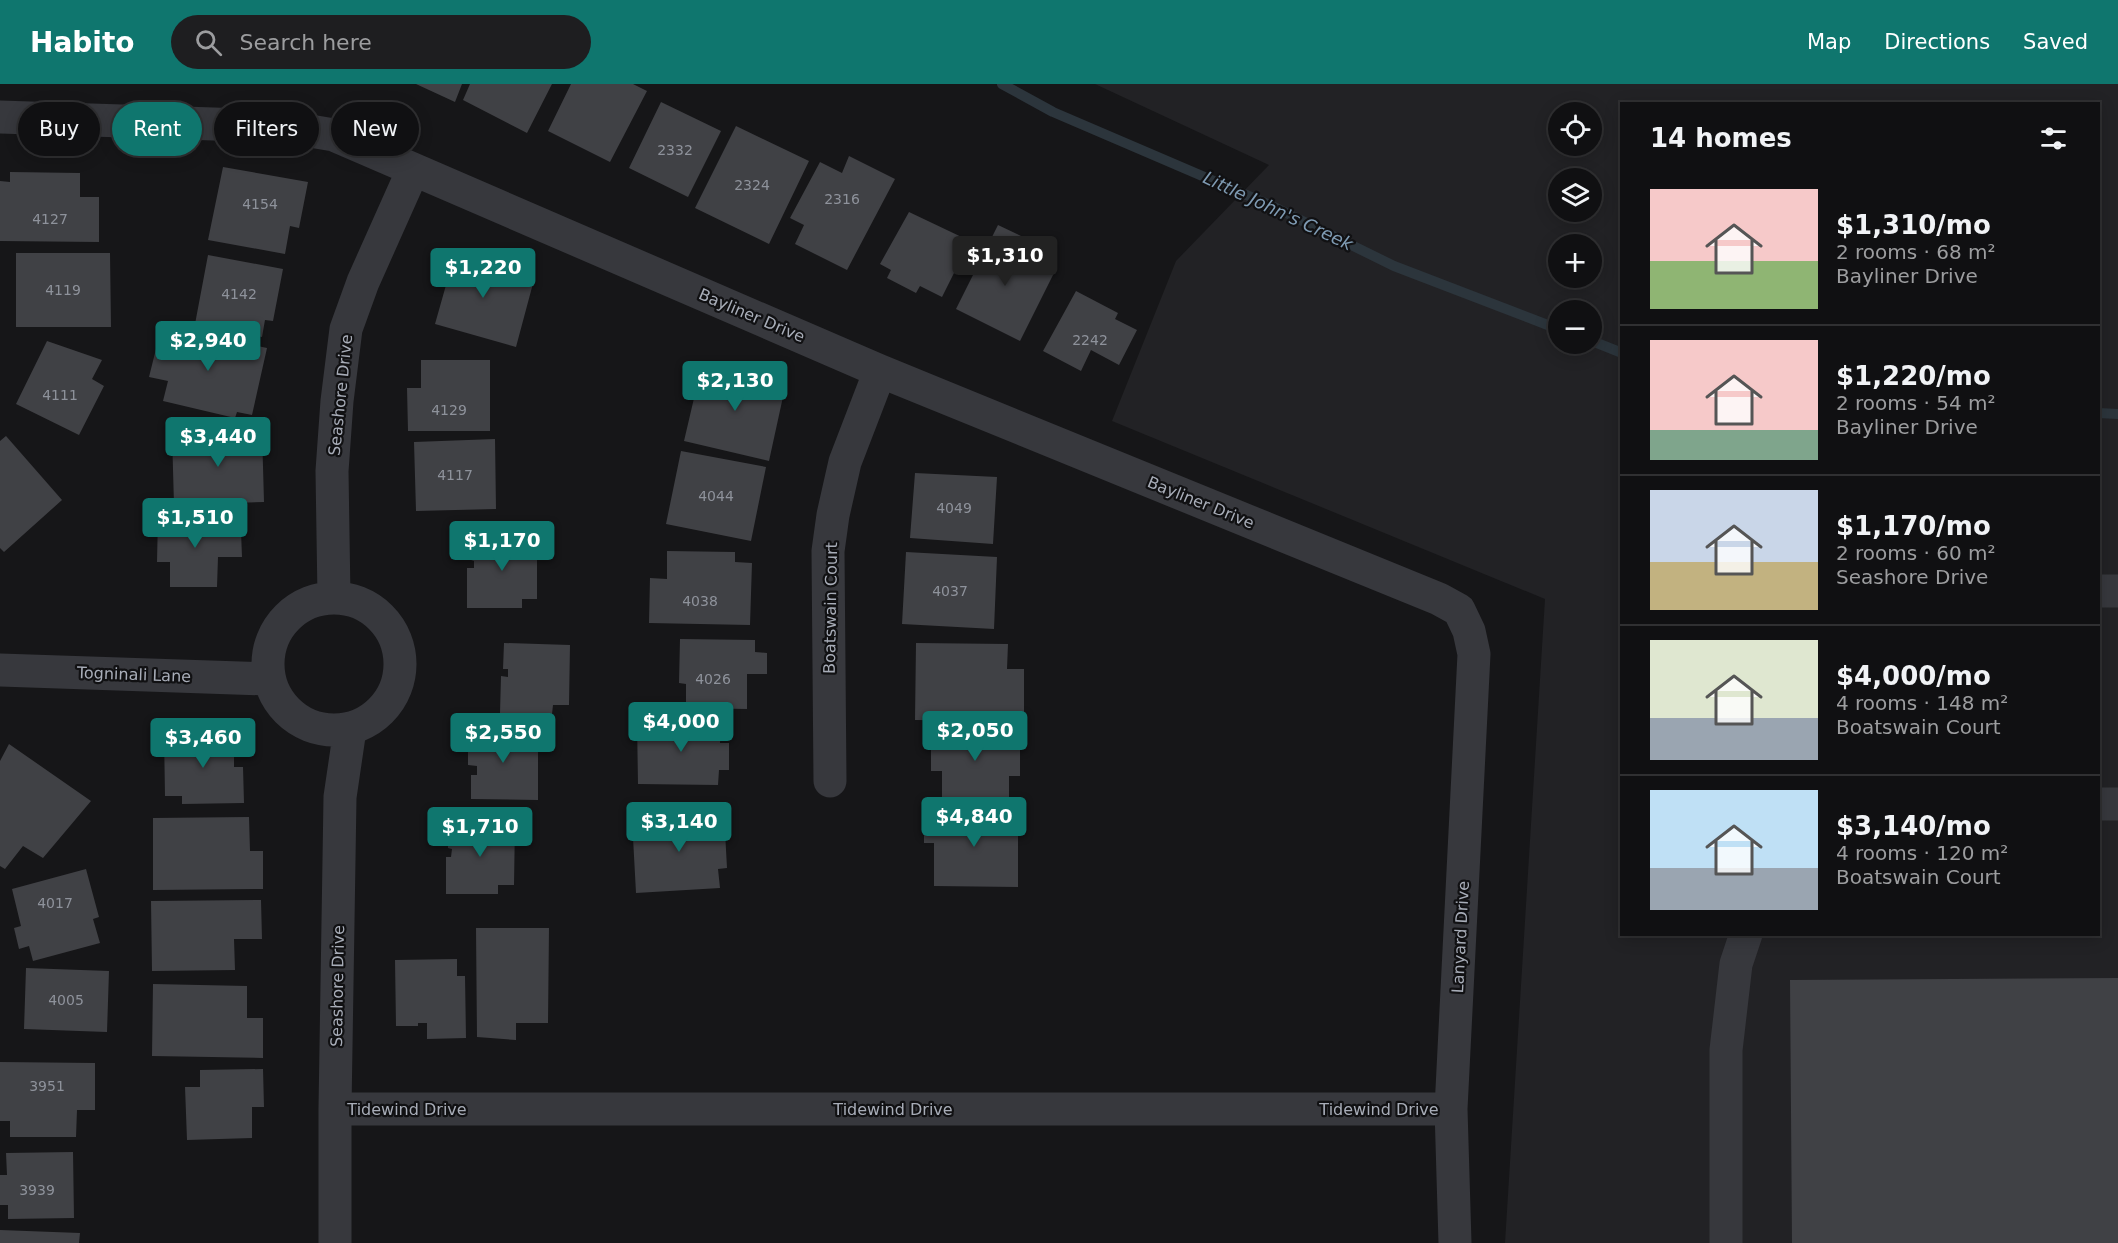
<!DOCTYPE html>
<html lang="en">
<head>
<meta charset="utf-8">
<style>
	body { margin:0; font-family:"DejaVu Sans",sans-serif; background:#1e1e20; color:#f1f3f6; height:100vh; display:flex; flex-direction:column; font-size:22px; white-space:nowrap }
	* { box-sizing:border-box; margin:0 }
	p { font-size:20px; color:#9c9d9f }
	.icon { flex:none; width:33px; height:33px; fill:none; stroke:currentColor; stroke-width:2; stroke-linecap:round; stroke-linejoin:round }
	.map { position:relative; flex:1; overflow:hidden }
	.details { position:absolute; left:1620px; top:18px; width:480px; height:834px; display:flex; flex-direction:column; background:#101012; border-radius:0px; box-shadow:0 3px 15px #0003,0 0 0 2px #303032 }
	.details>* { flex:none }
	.banner { position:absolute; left:18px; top:18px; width:570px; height:54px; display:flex; gap:12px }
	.fabs { position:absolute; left:1548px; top:18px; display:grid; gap:12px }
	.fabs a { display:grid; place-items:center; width:54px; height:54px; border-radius:50%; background:#101012; box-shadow:0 3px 15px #0003,0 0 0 2px #303032; font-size:30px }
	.price { position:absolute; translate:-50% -51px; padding:0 14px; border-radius:6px; background:#0f766e; color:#fff; font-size:20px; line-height:39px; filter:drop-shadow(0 2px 3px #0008) }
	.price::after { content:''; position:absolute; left:50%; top:36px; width:18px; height:14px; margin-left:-9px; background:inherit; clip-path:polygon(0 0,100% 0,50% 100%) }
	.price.active { background:#222; color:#fff }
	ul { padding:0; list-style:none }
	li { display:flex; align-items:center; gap:18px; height:150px; padding:0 30px }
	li+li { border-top:2px solid #303032 }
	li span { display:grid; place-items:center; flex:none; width:168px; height:120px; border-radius:0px; color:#555 }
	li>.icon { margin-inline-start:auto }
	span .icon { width:72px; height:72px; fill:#fffc; stroke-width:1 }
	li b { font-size:26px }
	h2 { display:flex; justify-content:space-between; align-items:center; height:72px; padding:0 30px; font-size:26px }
	.chip { padding:0 21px; border-radius:27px; background:#101012; box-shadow:0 3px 15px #0003,0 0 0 2px #303032; font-size:21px; line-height:54px }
	.chip.active { background:#0f766e; color:#fff }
	header { display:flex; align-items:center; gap:36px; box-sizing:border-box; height:84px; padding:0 30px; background:#0f766e; color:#fff }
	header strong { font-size:28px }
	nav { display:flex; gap:33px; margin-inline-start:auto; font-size:21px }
	.search { width:420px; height:54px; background:#1e1e20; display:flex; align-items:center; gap:15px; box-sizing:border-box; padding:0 21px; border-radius:33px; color:#9c9d9f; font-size:22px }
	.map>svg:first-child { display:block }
	.built { fill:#222225; fill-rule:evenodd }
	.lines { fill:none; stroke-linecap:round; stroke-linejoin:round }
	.stream { stroke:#2c353c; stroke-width:10 }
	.building { fill:#404145 }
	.minor { stroke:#37383d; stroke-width:33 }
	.labels { text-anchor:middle; stroke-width:4.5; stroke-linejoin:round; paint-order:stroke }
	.number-label { font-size:14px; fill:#8e929b }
	.street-label { font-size:16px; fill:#a8adb8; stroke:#111113 }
	.water-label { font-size:18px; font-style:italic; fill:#7f9bb3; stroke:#111113 }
</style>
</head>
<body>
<header>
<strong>Habito</strong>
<div class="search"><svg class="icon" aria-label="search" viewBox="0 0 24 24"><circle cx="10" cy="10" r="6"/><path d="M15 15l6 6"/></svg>Search here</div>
<nav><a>Map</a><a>Directions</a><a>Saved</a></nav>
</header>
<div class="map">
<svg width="2118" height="1159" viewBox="0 0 2118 1159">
	<rect width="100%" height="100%" fill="#161618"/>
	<path class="built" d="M1095 0H2118V1159H1505L1545 515 1112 337 1176 177 1269 81ZM1622 20H2098V850H1622ZM1558 28H1592V62H1558ZM1558 94H1592V128H1558ZM1558 160H1592V194H1558ZM1558 226H1592V260H1558Z"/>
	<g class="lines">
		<path class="stream" d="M1002 0 1053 28 1272 122 1394 182 1558 245
			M1592 257 1622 269
			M2098 329 2118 330"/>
	</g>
	<path class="building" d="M416 0H462L455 18Z
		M470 0H552L527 49 463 16Z
		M571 0H633L647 7 610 78 548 47Z
		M661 18 721 47 688 113 629 84Z
		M736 42 809 77 769 160 695 124Z
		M849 72 895 95 847 186 795 160 804 141 790 134 820 78 842 89Z
		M223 83 308 98 299 144 290 142 285 170 208 156Z
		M10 88 80 89V113H99V158L0 157V97L10 98Z
		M909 128 970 157 942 213 920 202 916 209 887 194 891 186 880 180Z
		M998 141 1021 152 1013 167 1055 187 1020 257 956 225Z
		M442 168 535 192 516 263 435 240 448 194 436 191Z
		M16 169H110L111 243H16Z
		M208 171 283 185 273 237 265 236 262 253 195 240Z
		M1076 207 1118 229 1115 235 1137 246 1119 281 1091 266 1081 287 1043 267Z
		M162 241 267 264 252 331 237 328 235 334 163 317 168 297 149 293Z
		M47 257 102 276 92 295 104 302 79 351 16 320Z
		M421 276H490V347H408L407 304H421Z
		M702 280 786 299 769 377 684 357Z
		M262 347 264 418 174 421 172 350Z
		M6 352 62 416 4 468 0 464V357Z
		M495 355 496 425 416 427 414 358Z
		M681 367 766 383 751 457 666 440Z
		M915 389 997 393 993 460 910 454Z
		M158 432 225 433V447H241L242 473H218L217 503H170V478H157Z
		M471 453H537V515H522V524H467V484H474V477L471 476Z
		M667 467 735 468V478L752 479 750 541 649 539 650 494 667 495Z
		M906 468 997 473 994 545 902 540Z
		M680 555 755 556V568L767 569V590H747V625L686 624V600L679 599Z
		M504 559 570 561 569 621H553L552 630 500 629 501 592 508 593V585H503Z
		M916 559 1008 560 1007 585H1024V637L915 636Z
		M637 637 721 639 720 659H729V686H719L718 701 638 700Z
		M931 642 1020 646V692H1009V718L942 717V687H931Z
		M468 643 521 644V653H538V716L471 715V691H477V682L468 681Z
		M234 649V683H243L244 719 182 720V712H165L164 650Z
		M9 660 91 717 43 774 23 762 5 785 0 782V677Z
		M924 728 1018 729V803L934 802V759H924Z
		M724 729 727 784 718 785 720 804 636 809 632 735Z
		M249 733 250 767H263V805L153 806V734Z
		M448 739H515L514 801H498V810H446V773H451L452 765 448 764Z
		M86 785 99 833 93 835 100 859 33 877 29 862 19 865 14 844 21 842 12 805Z
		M261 816 262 855H234L235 886 152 887 151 817Z
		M476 844H549L548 939H516V956L477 953Z
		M457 875V892H465L466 954 427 955V939H418V942H396L395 876Z
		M26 884 109 887 107 948 24 945Z
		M2118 894V1159H1792L1790 896Z
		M153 900 247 902V934H263V974L152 972Z
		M0 978 95 979V1026H77L76 1053H10V1037H0Z
		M263 985 264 1023H252V1054L187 1056 185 1003H200V986Z
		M73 1068 74 1134 8 1135V1121H0V1091H7L6 1069Z
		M0 1146 80 1149 79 1159H0Z"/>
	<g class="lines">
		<path class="minor" d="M0 33 244 41 292 44 334 51 880 287 1439 515 1459 526 1469 547 1474 570 1451 1025 1455 1159
			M2098 507H2118
			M334 513 332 387 337 317 346 245 363 198 413 86
			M268 580a66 66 0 1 1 132 0a66 66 0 1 1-132 0Z
			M0 586 267 595
			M830 697 828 467 833 431 845 378 880 287
			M2098 720H2118
			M335 1025H1451
			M335 1159V1025L340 713 350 645
			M1726 1159V966L1736 880 1746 850"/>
	</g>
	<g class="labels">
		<g class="number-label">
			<text x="675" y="71">2332</text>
			<text x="752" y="106">2324</text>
			<text x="842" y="120">2316</text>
			<text x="260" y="125">4154</text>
			<text x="50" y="140">4127</text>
			<text x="63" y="211">4119</text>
			<text x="239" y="215">4142</text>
			<text x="1090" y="261">2242</text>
			<text x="60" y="316">4111</text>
			<text x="449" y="331">4129</text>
			<text x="455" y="396">4117</text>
			<text x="716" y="417">4044</text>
			<text x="954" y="429">4049</text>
			<text x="950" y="512">4037</text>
			<text x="700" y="522">4038</text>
			<text x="713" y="600">4026</text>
			<text x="55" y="824">4017</text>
			<text x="66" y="921">4005</text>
			<text x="47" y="1007">3951</text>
			<text x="37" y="1111">3939</text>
		</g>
		<g class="street-label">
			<text transform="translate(752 231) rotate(23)" y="6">Bayliner Drive</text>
			<text transform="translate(340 311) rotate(-84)" y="6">Seashore Drive</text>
			<text transform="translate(1201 418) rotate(22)" y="6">Bayliner Drive</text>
			<text transform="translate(830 524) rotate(-89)" y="6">Boatswain Court</text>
			<text transform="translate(134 590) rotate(2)" y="6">Togninali Lane</text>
			<text transform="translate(1460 853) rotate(-87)" y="6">Lanyard Drive</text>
			<text transform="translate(337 902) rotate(-89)" y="6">Seashore Drive</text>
			<text x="407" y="1031">Tidewind Drive</text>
			<text x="893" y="1031">Tidewind Drive</text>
			<text x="1379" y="1031">Tidewind Drive</text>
		</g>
		<g class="water-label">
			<text transform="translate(1278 127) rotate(25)" y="6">Little John's Creek</text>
		</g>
	</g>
</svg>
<div class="fabs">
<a><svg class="icon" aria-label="locate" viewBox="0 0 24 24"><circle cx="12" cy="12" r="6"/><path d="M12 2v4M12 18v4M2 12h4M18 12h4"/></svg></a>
<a><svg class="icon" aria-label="layers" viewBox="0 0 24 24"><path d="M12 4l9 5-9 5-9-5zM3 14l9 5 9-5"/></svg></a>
<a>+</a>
<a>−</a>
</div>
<b class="price active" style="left:1005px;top:203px">$1,310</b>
<b class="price" style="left:483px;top:215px">$1,220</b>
<b class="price" style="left:208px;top:288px">$2,940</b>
<b class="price" style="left:735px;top:328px">$2,130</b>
<b class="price" style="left:218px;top:384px">$3,440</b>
<b class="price" style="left:195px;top:465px">$1,510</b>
<b class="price" style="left:502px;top:488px">$1,170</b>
<b class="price" style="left:681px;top:669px">$4,000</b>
<b class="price" style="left:975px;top:678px">$2,050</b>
<b class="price" style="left:503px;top:680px">$2,550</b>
<b class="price" style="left:203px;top:685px">$3,460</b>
<b class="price" style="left:974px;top:764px">$4,840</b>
<b class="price" style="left:679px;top:769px">$3,140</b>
<b class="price" style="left:480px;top:774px">$1,710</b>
<div class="banner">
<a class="chip">Buy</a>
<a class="chip active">Rent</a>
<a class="chip">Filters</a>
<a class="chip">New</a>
</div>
<section class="details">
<h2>14 homes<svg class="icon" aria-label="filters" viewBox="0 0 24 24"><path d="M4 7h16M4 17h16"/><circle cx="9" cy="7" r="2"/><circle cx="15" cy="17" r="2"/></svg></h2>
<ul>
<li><span style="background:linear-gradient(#f6c9c9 60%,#8fb573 0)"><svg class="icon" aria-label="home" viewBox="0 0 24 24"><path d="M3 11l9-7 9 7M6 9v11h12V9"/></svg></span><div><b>$1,310/mo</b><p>2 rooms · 68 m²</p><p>Bayliner Drive</p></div></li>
<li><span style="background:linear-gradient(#f6c9c9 75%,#7fa58c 0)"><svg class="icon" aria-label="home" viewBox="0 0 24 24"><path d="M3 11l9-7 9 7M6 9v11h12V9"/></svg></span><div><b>$1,220/mo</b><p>2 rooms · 54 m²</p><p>Bayliner Drive</p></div></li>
<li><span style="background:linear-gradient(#c9d6e8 60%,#c2b280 0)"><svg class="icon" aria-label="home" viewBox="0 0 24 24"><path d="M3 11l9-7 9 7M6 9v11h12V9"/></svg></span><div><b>$1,170/mo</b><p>2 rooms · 60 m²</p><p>Seashore Drive</p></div></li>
<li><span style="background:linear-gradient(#dfe7d0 65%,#9aa5b1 0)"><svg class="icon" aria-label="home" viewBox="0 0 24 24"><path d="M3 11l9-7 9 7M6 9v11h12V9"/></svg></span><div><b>$4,000/mo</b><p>4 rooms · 148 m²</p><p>Boatswain Court</p></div></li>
<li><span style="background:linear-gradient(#bfe0f5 65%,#9aa5b1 0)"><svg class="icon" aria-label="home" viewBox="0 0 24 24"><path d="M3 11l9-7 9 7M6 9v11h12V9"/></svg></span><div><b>$3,140/mo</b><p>4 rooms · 120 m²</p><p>Boatswain Court</p></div></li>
</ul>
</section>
</div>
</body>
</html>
